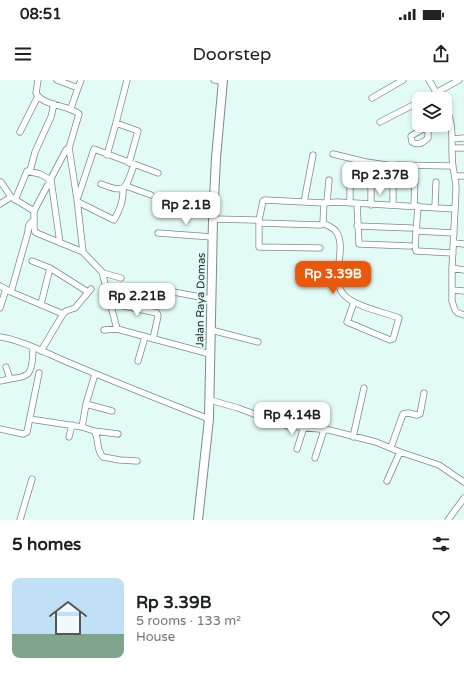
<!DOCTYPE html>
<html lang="en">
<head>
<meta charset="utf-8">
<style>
	body { margin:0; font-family:"Varela Round",sans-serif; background:#f6f6f6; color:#202124; height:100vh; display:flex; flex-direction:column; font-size:15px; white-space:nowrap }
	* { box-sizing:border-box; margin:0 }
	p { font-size:13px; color:#757577 }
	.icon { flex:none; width:22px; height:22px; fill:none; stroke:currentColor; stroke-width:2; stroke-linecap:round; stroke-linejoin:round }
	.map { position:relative; height:440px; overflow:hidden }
	.panel { display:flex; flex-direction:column; background:#fff; flex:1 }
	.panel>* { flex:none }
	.buttons { position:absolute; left:412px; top:12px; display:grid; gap:8px }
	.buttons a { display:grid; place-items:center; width:40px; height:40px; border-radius:8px; background:#fff; box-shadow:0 2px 6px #0003; font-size:20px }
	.price { position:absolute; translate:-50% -34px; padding:0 9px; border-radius:8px; background:#fff; color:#222; font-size:13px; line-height:26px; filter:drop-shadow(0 1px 2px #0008) }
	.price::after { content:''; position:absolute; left:50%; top:24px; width:12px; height:9px; margin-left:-6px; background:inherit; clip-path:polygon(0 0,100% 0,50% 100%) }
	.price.active { background:#ea580c; color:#fff }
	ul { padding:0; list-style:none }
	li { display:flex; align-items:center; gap:12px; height:100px; padding:0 12px }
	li+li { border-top:1px solid #e0e0e0 }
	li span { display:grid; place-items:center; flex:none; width:112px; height:80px; border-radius:8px; color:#555 }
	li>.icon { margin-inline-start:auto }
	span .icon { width:48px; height:48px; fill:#fffc; stroke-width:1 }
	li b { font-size:17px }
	h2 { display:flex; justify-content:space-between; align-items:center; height:48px; padding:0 12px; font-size:17px }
	.status { display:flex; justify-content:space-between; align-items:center; height:28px; padding:0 20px; background:#fff; direction:ltr }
	.status svg { height:11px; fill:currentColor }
	header { display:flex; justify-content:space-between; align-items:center; height:52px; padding:0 12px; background:#fff; font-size:18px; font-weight:600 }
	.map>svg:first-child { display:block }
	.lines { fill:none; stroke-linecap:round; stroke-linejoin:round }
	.minor-casing { stroke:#778d89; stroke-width:7 }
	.highway-casing { stroke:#778d89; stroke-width:10 }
	.minor { stroke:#fff; stroke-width:5.5 }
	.highway { stroke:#fff; stroke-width:8 }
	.labels { text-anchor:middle; stroke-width:3.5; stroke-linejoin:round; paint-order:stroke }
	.street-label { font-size:11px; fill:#212a28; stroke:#e3fbf7 }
</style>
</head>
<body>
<div class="status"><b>08:51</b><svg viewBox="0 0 49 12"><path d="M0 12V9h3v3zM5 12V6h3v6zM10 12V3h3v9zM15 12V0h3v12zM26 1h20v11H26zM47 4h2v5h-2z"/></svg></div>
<header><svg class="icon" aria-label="menu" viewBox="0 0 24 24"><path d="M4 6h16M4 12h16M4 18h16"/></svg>Doorstep<svg class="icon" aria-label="share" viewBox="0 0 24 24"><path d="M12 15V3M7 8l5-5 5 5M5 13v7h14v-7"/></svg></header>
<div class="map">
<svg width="464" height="440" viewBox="0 0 464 440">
	<rect width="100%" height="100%" fill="#e3fbf7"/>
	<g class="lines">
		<defs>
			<path id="minor" d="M38 0 36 13C44 27 67 24 79 34L69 68 77 119 83 172
				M57 0 78 8 71 28
				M127 0 116 43 138 51 129 83
				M214 0 223 1
				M429 0 440 19
				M78 8 81 0
				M372 18 403 0
				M425 19 459 0
				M445 27C456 45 450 67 453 87 454 94 456 101 456 109L452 188V221L455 230 458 233 464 235
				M380 42 419 22
				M428 46V58C423 63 418 66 412 62L411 56 428 46 429 45
				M20 52 38 16
				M452 59 464 58
				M69 68 66 70 34 131V148L35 152 39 154 83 172 102 192 117 249 210 274
				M453 68H464
				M333 74 366 82 394 86 397 85 453 86
				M107 75 116 43
				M30 91 35 72 51 37 54 24
				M455 96H464
				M1 102 11 117 34 131
				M101 104C127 114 125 109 134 85
				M126 106 151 115
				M371 108V125
				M78 117 94 69 158 93
				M15 120 27 91 40 94 51 100 60 163
				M78 122 114 140C120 130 124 120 123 108
				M304 122 313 75
				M327 122 329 100
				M350 123V103
				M0 124 11 117
				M357 124 359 164 410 166
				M393 125V100
				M414 126 415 99
				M418 126 415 166 416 171 453 173
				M435 127 436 102
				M171 129 213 132
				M213 139 259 140
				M259 143 321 145 323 143C328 146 335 148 337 153 347 170 329 201 345 216 357 227 383 232 399 238L393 259 390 260 347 242 354 222
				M323 143 324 123
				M357 146 411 148
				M416 151 454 153
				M158 153 212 157
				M454 163 464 164
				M320 168 259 167V140L263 121 265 120 324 123 337 122 455 129
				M32 181 50 188 88 212
				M452 188 464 190
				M103 193 121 198
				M0 206 11 212 63 234 41 271
				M163 210 211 219
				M452 210 464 211
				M11 212 28 152C28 145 29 144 34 140
				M110 223 157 233 158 236 153 259
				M41 224 50 188
				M0 228 6 209
				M63 234 66 231 75 228 91 209
				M104 250 117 249
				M211 250 258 262
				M0 257C22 260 50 275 72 284 117 303 163 321 209 339
				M138 281 145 257
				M6 287 10 299C15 298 21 298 26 295 33 292 33 274 33 267
				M95 294 86 324 82 347 94 351 118 354
				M0 301 10 299
				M210 320 238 328 278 343 289 346 329 350 376 362 400 372 439 385 464 402
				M86 324 112 331
				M30 339 82 347
				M0 349 23 354 27 352 39 293
				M94 351C100 359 95 369 103 377L120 380 137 381
				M69 357 72 345
				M353 357 364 308
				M391 367 403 334 408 333 417 335 420 334 424 313
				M297 369 304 347
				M315 378 324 350
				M387 401 400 372
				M20 440 32 399
				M448 440 464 418"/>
			<path id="highway" d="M198 440 209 339 213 139 216 78 223 0"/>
		</defs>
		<use href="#minor" class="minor-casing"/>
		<use href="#highway" class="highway-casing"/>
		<use href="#minor" class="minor"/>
		<use href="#highway" class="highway"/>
	</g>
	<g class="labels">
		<g class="street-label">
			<text transform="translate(200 220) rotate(-89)" y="4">Jalan Raya Domas</text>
		</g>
	</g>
</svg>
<div class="buttons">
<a><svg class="icon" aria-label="layers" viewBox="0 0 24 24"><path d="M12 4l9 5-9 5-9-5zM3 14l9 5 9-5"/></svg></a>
</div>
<b class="price" style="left:380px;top:116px">Rp 2.37B</b>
<b class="price" style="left:186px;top:146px">Rp 2.1B</b>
<b class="price active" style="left:333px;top:215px">Rp 3.39B</b>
<b class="price" style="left:137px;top:237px">Rp 2.21B</b>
<b class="price" style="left:292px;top:356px">Rp 4.14B</b>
</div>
<section class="panel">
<h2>5 homes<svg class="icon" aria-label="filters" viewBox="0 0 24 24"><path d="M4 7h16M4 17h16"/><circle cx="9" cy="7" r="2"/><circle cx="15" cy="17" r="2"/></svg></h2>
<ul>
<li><span style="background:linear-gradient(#bfe0f5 70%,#7fa58c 0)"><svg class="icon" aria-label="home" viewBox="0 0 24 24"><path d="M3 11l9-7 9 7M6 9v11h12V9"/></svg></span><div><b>Rp 3.39B</b><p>5 rooms · 133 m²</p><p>House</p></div><svg class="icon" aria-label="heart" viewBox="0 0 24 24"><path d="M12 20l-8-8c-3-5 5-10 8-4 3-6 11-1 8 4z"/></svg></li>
</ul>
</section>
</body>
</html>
